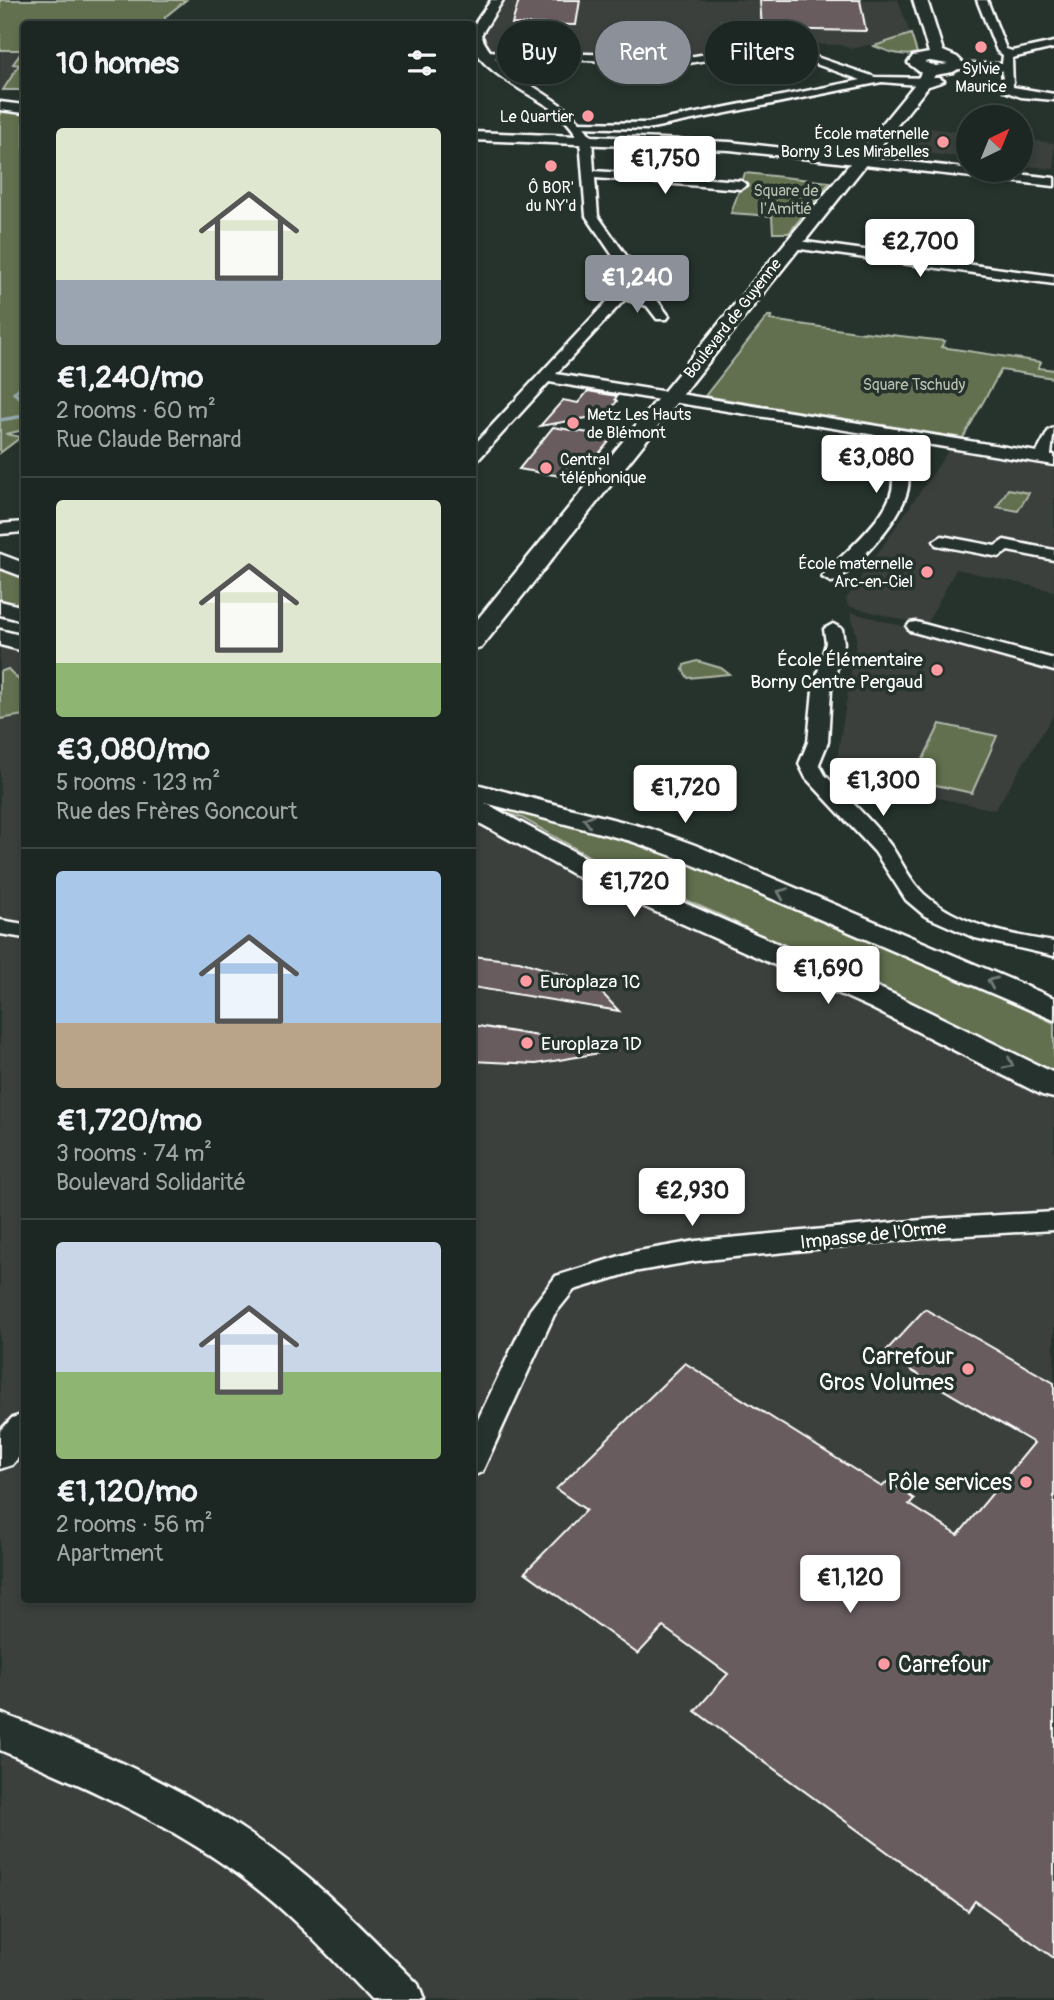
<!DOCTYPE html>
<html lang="en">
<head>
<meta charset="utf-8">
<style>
	body { margin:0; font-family:Pangolin,sans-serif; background:#252e2a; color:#f1f3f6; height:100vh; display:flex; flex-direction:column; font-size:26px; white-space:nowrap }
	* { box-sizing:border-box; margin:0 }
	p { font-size:23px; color:#a0a5a5 }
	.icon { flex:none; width:38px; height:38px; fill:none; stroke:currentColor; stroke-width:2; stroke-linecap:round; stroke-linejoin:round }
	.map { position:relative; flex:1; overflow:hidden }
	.sheet { position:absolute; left:21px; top:21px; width:455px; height:1582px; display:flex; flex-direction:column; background:#1c2622; border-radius:7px; box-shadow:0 4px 10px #0003,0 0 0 2px #3a4340 }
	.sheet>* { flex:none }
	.hud { position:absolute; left:497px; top:21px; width:452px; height:63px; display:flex; gap:14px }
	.needle { width:46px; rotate:43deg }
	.tools { position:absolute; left:956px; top:105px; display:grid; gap:14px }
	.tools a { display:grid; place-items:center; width:77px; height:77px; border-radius:50%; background:#1c2622; box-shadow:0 4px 10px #0003,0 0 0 2px #3a4340; font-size:35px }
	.price { position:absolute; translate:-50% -60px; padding:0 16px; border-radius:7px; background:#fff; color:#222; font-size:23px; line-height:46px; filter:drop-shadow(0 2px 4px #0008) }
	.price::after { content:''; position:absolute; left:50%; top:42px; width:21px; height:16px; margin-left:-10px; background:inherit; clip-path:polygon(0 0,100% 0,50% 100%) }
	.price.active { background:#8c9099; color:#fff }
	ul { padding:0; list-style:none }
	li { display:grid; align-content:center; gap:14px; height:371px; padding:0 35px }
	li+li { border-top:2px solid #3a4340 }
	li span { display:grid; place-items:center; height:217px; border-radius:7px; color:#555 }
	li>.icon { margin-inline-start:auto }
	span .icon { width:126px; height:126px; fill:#fffc; stroke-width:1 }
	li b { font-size:30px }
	h2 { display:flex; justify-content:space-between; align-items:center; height:84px; padding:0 35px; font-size:30px }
	.tag { padding:0 24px; border-radius:32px; background:#1c2622; box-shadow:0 4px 10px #0003,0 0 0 2px #3a4340; font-size:24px; line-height:63px }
	.tag.active { background:#8c9099; color:#fff }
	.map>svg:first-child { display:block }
	.built { fill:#3a3f3c }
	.green { fill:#626f50; stroke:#b0b7a8; stroke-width:2 }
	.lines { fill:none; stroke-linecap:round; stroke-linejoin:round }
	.stream { stroke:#94a8ab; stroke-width:3.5 }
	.building { fill:#675c5f; stroke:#fff; stroke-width:2 }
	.minor-casing { stroke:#fff; stroke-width:5 }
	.tertiary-casing { stroke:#fff; stroke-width:5 }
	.secondary-casing { stroke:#fff; stroke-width:5 }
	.minor { fill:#26332d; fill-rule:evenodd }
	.tertiary { fill:#26332d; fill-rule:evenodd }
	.secondary { fill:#26332d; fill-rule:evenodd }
	.oneway { stroke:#727a76 }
	.poi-dot { fill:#ff9aa2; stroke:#26332d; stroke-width:2.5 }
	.labels { text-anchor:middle; stroke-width:7; stroke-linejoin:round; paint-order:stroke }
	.far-poi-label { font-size:16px; fill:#fff; stroke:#26332d; text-anchor:end }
	.far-park-label { font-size:16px; fill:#b8beb0; stroke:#26332d }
	.far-street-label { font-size:16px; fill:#fff; stroke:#26332d }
	.poi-label { font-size:19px; fill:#fff; stroke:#26332d; text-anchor:start }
	.street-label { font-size:19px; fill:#fff; stroke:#26332d }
	.near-poi-label { font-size:23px; fill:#fff; stroke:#26332d; text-anchor:end }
</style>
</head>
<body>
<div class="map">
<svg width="1054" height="2000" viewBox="0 0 1054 2000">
	<rect width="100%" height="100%" fill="#26332d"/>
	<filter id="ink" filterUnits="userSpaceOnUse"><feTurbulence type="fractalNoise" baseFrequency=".0143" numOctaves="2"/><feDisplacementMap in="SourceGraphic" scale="14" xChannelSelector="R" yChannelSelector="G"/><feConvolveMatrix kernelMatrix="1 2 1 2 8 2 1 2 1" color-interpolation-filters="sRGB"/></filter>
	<g filter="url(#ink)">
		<path class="built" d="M505 0H898L913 41 868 45 852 49 840 45 778 43 688 58 497 52 489 49 484 36Z
			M0 50H23L14 64H20L3 90H0Z
			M929 128 968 133V158L911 152Z
			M1020 139 1054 143V169L1020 165Z
			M951 447 1054 466V591L956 569 926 626 848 606 846 599Z
			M850 612 1054 667V714L995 810 834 776 857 637Z
			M0 637 24 644V1600H472L473 810 1054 1087V2000H0Z"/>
		<path class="green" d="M0 0H186L165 17 166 24H24V90H3L19 65 13 64 23 50H0Z
			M911 34 917 53C903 58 887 51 874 46Z
			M0 106 24 109V430L6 434 21 437 0 453Z
			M745 173 830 182 789 233H773L772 216 731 213Z
			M768 316H772L770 320 864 333 865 332 945 341 941 347 1041 362 1038 368 1054 370V378L1001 370 963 438 705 396Z
			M1008 489 1029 493 1018 511 997 507Z
			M0 568 24 579V610L0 604Z
			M697 661 721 668 729 674 688 678 683 670 684 665Z
			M8 669 24 685V715L0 719V672Z
			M940 724 997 736 972 793 913 780Z
			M473 795 678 857 889 945 1054 1023V1079L722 916 601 863 520 817 492 809Z"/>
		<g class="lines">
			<path class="stream" d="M24 384 14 393 24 400
				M0 420 24 416"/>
		</g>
		<path class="building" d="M519 0H580L576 25 512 24Z
			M760 0H860L866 31 762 29Z
			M721 21 738 22 737 43H722Z
			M588 391 617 396 615 399 617 401 610 410 601 412 604 415 540 426 563 400 578 403Z
			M553 427 613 437 597 456 584 454 566 477 519 469Z
			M472 956 519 961 571 977 603 994 619 1011 472 987Z
			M472 1025 617 1049V1050L536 1064 472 1061Z
			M925 1309 1054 1383V1958L975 1901 968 1911 695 1711 728 1674 663 1627 638 1654 525 1572 586 1510 556 1489 685 1363 882 1487 888 1481 914 1499 909 1504 958 1535 1034 1443 883 1354Z"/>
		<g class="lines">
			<defs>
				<path id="minor" d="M977 0H987L1006 49 1012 51 1054 42V48L1012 58 1013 87 1054 94V100L1021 97 1004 91 1002 70 953 69 952 67 957 64H1002L1003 55 997 51Z
					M766 44 784 46 875 77 939 78 944 81 929 86 882 82 647 129 578 127 574 126V122L647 123 861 80 779 51 766 50 689 63 482 57 477 54 482 51 689 57Z
					M586 136 592 139 594 171 741 181 747 185 741 189 595 178 598 216 640 275 641 281 631 292 657 300 669 316 667 319H657L647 306 625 299 556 374 1037 452 1049 430 1054 428 1051 455H1054V465L890 438 886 445C894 453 906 464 908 476 914 509 860 561 837 581L831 582 822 577C841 553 905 508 891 471 886 461 877 454 870 446L876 435 549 382 478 460 472 462V447L627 280 626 275 586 216 580 139Z
					M791 240 1054 276V284L786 247V241Z
					M24 522V532L0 534V524Z
					M942 536 995 546 1004 540 1054 550V560L1008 551 999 557 936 545 934 541Z
					M916 622 1054 659V671L910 631 907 627 910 623Z
					M833 624 842 629 844 643 831 690 828 742 819 764 825 775C847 798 872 820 891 846 902 862 910 881 924 894 959 925 1009 935 1054 942V956L975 938 925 916 906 900 875 852 806 778 799 764 808 742 813 690 826 643 824 629Z
					M0 920 24 924V938L0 934Z
					M1054 1212V1230L933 1237 696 1261 633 1272 574 1290 554 1315 482 1472 472 1476V1432L530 1310 556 1276 633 1252 696 1241 933 1219Z"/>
				<path id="tertiary" d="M491 0H503L481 35C499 81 561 90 591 136L730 142 1054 178V186L730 150 472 140V132L577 136C571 126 564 118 555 111 534 94 459 64 473 28 477 18 486 9 491 0Z
					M0 102 24 105V113L0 110Z
					M0 554 24 563V577L0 568Z
					M24 1414V1451L12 1465 0 1469V1431L12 1418Z
					M0 1713C102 1751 205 1796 291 1864 337 1900 376 1943 418 1984L424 2000H371C336 1963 301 1924 261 1892 183 1829 91 1789 0 1750Z"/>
				<path id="secondary" d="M913 0H927L943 51 957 57 965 65 953 72 935 75 926 89 481 648 472 650V626L914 85 921 73 908 63 913 56 929 53ZM930 61 948 64 936 66 924 62Z
					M0 601 24 607V621L0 615Z
					M0 630 24 636V651L0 645Z
					M472 783 651 829 695 845 1054 998V1020L675 857 631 841 485 803 602 867 893 994 1054 1073V1098L1042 1095 871 1008 582 879 472 819Z"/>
			</defs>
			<use href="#minor" class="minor-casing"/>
			<use href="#tertiary" class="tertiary-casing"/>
			<use href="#secondary" class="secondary-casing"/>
			<use href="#minor" class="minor"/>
			<use href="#tertiary" class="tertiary"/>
			<use href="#secondary" class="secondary"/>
		</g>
		<defs><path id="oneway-chevron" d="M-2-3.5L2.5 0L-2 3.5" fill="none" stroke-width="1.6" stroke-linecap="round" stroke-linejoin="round" transform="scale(1.75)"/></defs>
		<g class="oneway">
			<use href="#oneway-chevron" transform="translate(588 820) rotate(-165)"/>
			<use href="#oneway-chevron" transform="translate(782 893) rotate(-157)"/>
			<use href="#oneway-chevron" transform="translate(992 982) rotate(-156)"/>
			<use href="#oneway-chevron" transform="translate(1009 1064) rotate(26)"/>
		</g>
	</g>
	<g class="poi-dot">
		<circle cx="981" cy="47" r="7"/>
		<circle cx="588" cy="116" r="7"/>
		<circle cx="943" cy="142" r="7"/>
		<circle cx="551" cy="166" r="7"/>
		<circle cx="573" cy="423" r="7"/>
		<circle cx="546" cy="468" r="7"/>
		<circle cx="927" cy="572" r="7"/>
		<circle cx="937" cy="670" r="7"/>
		<circle cx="526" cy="981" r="7"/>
		<circle cx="527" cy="1043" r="7"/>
		<circle cx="968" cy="1369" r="7"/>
		<circle cx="1026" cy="1482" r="7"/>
		<circle cx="884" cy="1664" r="7"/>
	</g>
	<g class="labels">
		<g class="far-poi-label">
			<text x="981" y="74" text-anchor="middle">Sylvie<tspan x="981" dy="18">Maurice</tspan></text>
			<text x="574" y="122">Le Quartier</text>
			<text x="929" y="139">École maternelle<tspan x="929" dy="18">Borny 3 Les Mirabelles</tspan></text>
			<text x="551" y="193" text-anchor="middle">Ô BOR'<tspan x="551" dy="18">du NY'd</tspan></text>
			<text x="587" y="420" text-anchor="start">Metz Les Hauts<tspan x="587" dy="18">de Blémont</tspan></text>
			<text x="560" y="465" text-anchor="start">Central<tspan x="560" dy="18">téléphonique</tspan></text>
			<text x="913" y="569">École maternelle<tspan x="913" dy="18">Arc-en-Ciel</tspan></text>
		</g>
		<g class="far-park-label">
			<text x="786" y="196">Square de<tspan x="786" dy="18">l'Amitié</tspan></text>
			<text x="914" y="390">Square Tschudy</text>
		</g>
		<g class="far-street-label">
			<text transform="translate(732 318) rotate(-52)" y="6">Boulevard de Guyenne</text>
		</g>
		<g class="poi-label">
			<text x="923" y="666" text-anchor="end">École Élémentaire<tspan x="923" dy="22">Borny Centre Pergaud</tspan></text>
			<text x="540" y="988">Europlaza 1C</text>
			<text x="541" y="1050">Europlaza 1D</text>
		</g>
		<g class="street-label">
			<text transform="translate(873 1234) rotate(-6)" y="7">Impasse de l'Orme</text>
		</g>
		<g class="near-poi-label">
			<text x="954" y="1364">Carrefour<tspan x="954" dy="26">Gros Volumes</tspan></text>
			<text x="1012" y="1490">Pôle services</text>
			<text x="898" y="1672" text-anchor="start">Carrefour</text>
		</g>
	</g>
</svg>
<div class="tools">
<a><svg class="needle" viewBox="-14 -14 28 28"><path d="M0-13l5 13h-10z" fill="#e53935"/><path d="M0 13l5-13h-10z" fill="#a0a5a5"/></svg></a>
</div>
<b class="price" style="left:665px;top:196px">€1,750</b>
<b class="price" style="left:920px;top:279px">€2,700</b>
<b class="price active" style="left:637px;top:315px">€1,240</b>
<b class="price" style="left:876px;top:495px">€3,080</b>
<b class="price" style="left:883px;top:818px">€1,300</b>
<b class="price" style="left:685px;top:825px">€1,720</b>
<b class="price" style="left:634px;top:919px">€1,720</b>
<b class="price" style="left:828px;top:1006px">€1,690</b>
<b class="price" style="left:692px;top:1228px">€2,930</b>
<b class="price" style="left:850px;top:1615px">€1,120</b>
<div class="hud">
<a class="tag">Buy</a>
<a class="tag active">Rent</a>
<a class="tag">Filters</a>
</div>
<section class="sheet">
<h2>10 homes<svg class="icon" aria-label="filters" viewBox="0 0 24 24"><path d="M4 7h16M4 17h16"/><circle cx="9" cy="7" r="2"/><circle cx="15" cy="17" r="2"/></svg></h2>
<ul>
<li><span style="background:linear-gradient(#dfe7d0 70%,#9aa5b1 0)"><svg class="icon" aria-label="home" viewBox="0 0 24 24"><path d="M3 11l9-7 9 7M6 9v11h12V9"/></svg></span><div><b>€1,240/mo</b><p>2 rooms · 60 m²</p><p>Rue Claude Bernard</p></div></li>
<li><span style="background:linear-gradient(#dfe7d0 75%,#8fb573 0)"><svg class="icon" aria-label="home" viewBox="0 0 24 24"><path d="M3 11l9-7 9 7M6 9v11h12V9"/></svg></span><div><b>€3,080/mo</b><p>5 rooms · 123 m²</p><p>Rue des Frères Goncourt</p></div></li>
<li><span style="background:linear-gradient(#a9c7e8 70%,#b9a48a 0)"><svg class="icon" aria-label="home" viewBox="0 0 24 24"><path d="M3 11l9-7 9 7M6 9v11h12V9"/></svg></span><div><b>€1,720/mo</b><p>3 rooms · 74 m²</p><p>Boulevard Solidarité</p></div></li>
<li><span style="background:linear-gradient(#c9d6e8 60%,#8fb573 0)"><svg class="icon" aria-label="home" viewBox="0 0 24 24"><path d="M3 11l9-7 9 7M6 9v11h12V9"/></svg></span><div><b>€1,120/mo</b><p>2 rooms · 56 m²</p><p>Apartment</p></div></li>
</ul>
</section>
</div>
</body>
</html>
